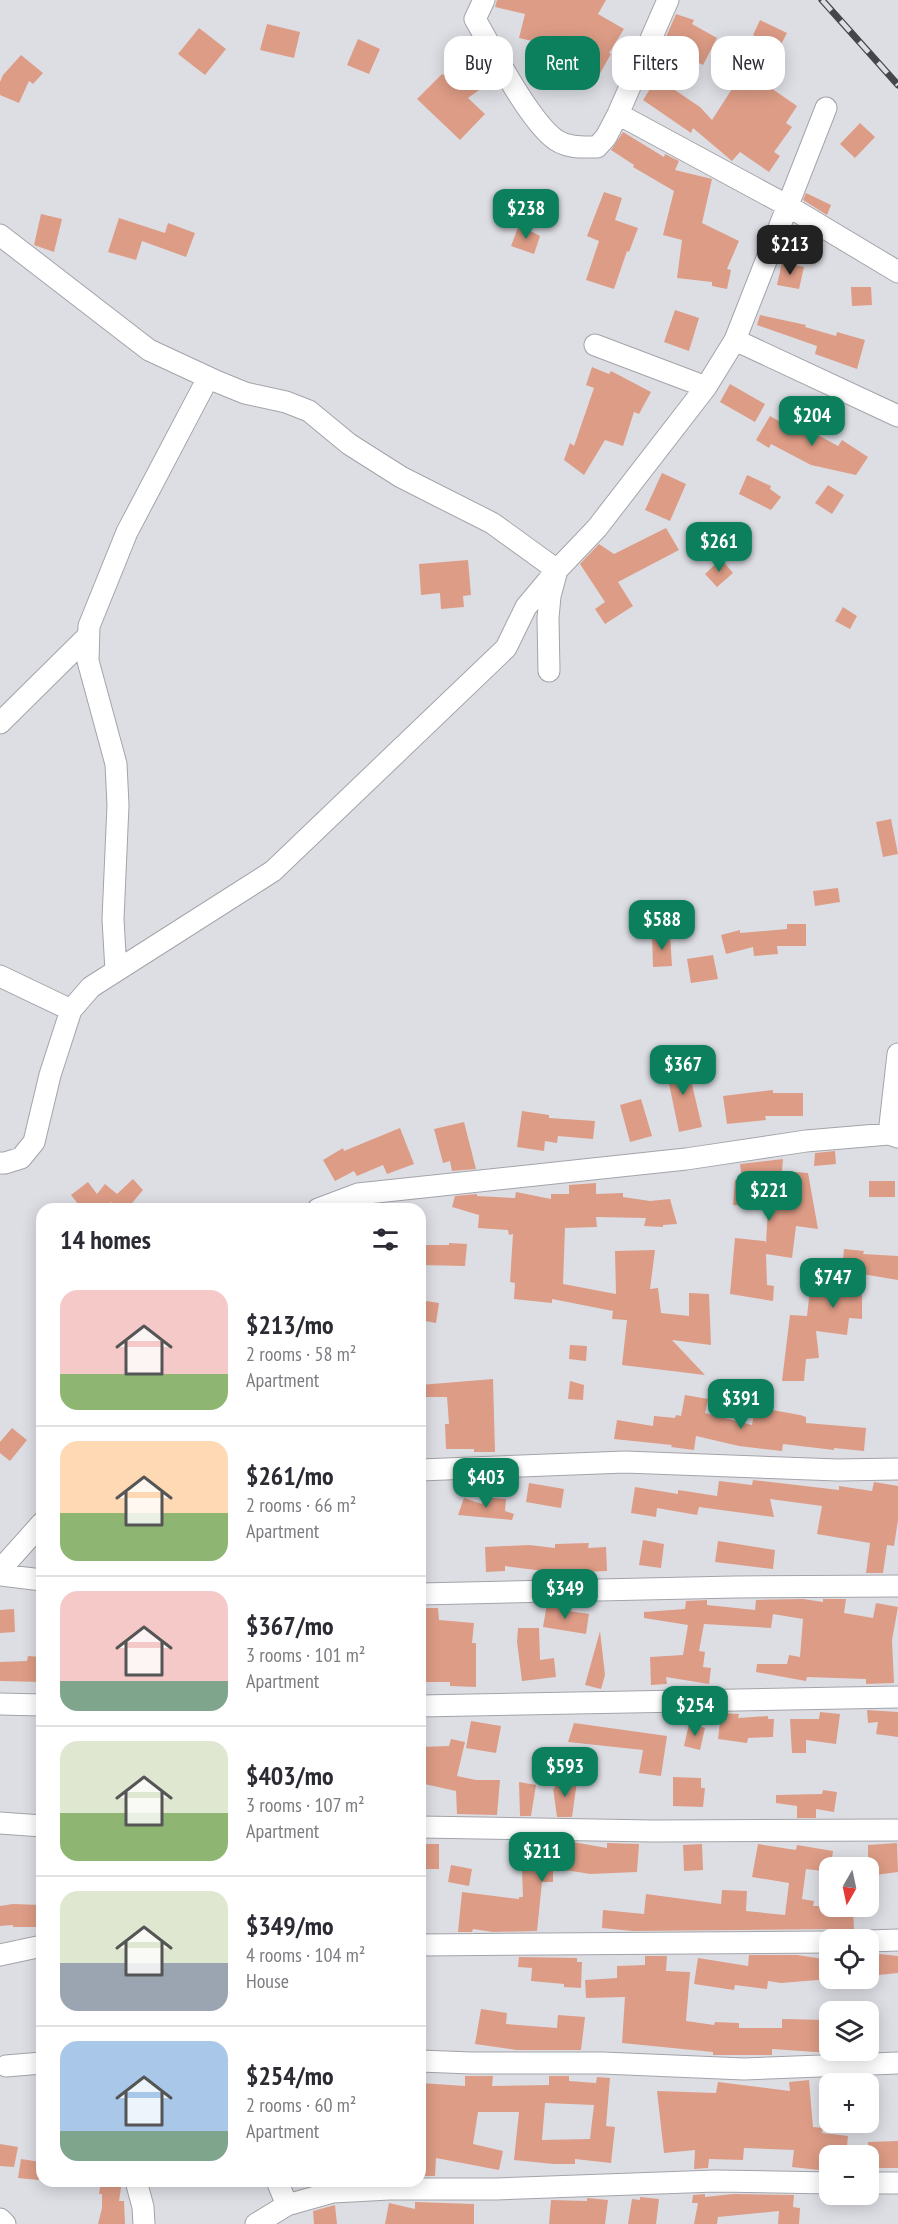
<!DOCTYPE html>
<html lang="en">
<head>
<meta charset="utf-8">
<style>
	body { margin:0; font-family:"PT Sans Narrow",sans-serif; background:#f7f7f7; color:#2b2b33; height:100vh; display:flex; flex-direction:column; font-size:22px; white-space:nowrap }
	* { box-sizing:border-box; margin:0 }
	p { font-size:20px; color:#7c7c81 }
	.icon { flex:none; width:33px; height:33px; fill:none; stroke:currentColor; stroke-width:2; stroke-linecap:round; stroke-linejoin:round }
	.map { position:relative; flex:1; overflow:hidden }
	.panel { position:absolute; left:36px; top:1203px; width:390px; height:984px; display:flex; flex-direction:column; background:#fff; border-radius:18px; box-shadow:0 3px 15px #0003 }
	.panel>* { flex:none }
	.top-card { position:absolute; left:444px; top:36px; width:363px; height:54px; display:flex; gap:12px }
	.needle { width:39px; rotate:189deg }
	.fabs { position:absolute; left:819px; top:1857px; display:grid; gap:12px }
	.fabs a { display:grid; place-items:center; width:60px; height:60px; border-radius:12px; background:#fff; box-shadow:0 3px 15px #0003; font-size:30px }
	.price { position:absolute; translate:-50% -51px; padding:0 14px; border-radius:12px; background:#0c805d; color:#fff; font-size:20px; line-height:39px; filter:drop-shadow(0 2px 3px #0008) }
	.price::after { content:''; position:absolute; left:50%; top:36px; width:18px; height:14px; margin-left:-9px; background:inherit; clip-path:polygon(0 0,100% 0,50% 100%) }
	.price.current { background:#222; color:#fff }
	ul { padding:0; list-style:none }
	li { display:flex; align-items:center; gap:18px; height:150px; padding:0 24px }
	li+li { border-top:2px solid #e1e1e2 }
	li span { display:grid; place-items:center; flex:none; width:168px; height:120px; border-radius:18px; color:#555 }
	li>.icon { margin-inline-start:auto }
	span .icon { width:72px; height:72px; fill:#fffc; stroke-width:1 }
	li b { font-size:26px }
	h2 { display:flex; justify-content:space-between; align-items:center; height:72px; padding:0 24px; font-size:26px }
	.tag { padding:0 21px; border-radius:18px; background:#fff; box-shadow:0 3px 15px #0003; font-size:21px; line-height:54px }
	.tag.current { background:#0c805d; color:#fff }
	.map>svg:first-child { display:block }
	.building { fill:#dd9c86; fill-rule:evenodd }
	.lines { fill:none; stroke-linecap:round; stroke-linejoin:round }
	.street-casing { stroke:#a3a4aa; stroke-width:23 }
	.street { stroke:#fff; stroke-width:21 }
	.rail-casing { stroke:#454649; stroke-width:7 }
	.rail { stroke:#dddee4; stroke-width:4.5; stroke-dasharray:14; stroke-linecap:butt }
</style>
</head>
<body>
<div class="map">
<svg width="898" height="2224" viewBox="0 0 898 2224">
	<rect width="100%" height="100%" fill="#dddee4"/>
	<path class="building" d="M497 0H606L598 14 624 29 609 53 611 54 598 77 563 57 568 49 519 38 525 14 495 7Z
		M676 14 694 20 692 24 717 38 703 65 687 57 693 46 666 37Z
		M760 20 787 33 779 48 753 35Z
		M267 24 300 32 294 58 260 50Z
		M199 28 226 49 205 75 178 54Z
		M358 39 380 49 369 74 347 65Z
		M21 55 43 73 33 84 29 81 19 103 0 95V82L3 75Z
		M470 56 489 83 468 98 485 114 460 140 417 99 442 74 443 75Z
		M763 67 778 77 771 88 797 106 786 123 792 127 774 152 780 156 769 172 740 152 732 161 693 128 691 133 643 100 657 78 700 107 712 120 741 75 752 82Z
		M860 123 875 137 855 158 840 144Z
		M623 132 664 157 665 154 679 161 675 170 712 179 702 223 739 241 727 269 731 270 727 289 712 286V282L677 278 682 240 663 235 674 191 633 167 634 165 611 150Z
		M604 192 622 198 615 220 638 228 629 252 627 251 614 289 586 280 599 241 587 236Z
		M806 193 831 205 827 215 803 200Z
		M41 214 62 219 54 252 34 245Z
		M119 218 165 233 168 223 195 233 186 257 142 241 136 260 108 252Z
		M519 225 540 236 534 254 511 246Z
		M782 262 804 267 799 289 777 285Z
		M851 287H871L872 305 852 306Z
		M675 310 699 318 689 351 664 342Z
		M760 315 806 325 805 327 836 336 837 332 865 340 857 369 815 354 817 346 757 325Z
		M592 367 609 374 611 371 651 392 639 414 634 412 623 446 605 440 584 475 564 460 570 443 574 446 594 388 586 385Z
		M730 384 765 404 755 422 720 402Z
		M770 416 791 428 794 422 838 446 842 440 868 457 856 475 811 465 771 444 769 448 756 440Z
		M662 473 686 484 670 521 645 510Z
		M747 475 771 486 770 489 781 497 771 510 739 494Z
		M828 485 844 495 832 514 815 503Z
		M666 528 679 550 618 582 633 606 605 624 595 609 605 602 580 564 599 544 614 554Z
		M721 559 733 573 717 587 705 574Z
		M468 560 471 595 463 596 464 607 441 609 440 593 421 595 419 564Z
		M843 607 857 616 850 629 835 621Z
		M891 819 898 854 883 857 876 822Z
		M838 888 840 902 815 906 813 891Z
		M787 924H806V946H777L778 954 754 956 753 947 726 954 721 935 740 930V933L787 929Z
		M652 935H670L672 966 653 967Z
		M713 955 718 979 691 983 687 959Z
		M686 1059 702 1127 679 1132 665 1064Z
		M773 1090V1093H803V1116H765L766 1120 727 1124 723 1096Z
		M641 1099 652 1136 630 1142 620 1105Z
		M522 1111 549 1115V1118L595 1121 593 1139 558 1136 557 1143 545 1141 544 1151 517 1147Z
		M464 1122 476 1169 452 1171 450 1161 443 1163 434 1129Z
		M400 1128 414 1164 387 1174 383 1165 357 1176 354 1171 335 1181 323 1160 343 1148 344 1151Z
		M835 1151 836 1164 814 1166 815 1153Z
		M783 1159 782 1171 808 1173 818 1229 796 1226 792 1258 766 1254 767 1285 774 1286 773 1301 730 1294 735 1238 765 1241 766 1243 768 1207 733 1205 735 1180 742 1181 740 1164Z
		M133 1179 143 1190 127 1209H119L111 1202 107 1206 109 1209H82L71 1195 88 1182 97 1194 105 1184 117 1194Z
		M869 1181H895V1197H869Z
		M596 1183V1194L623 1193V1197L650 1201 670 1199 677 1224 663 1225V1227L644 1226 646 1218 596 1217 597 1227 565 1228 563 1284 616 1294 615 1251 655 1250 650 1289 658 1288 661 1313 689 1316V1293L709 1294 711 1345 672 1340 705 1375 622 1365 627 1320 612 1319 613 1311 552 1299V1303L514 1299 515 1283 510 1282 513 1234 509 1235 508 1230 478 1228 479 1215 452 1207 455 1196 477 1194V1196L515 1198 516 1192 551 1199V1194H569V1185Z
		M449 1243 467 1244 465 1266 420 1265V1245H449Z
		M844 1249 864 1251 863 1254 898 1256V1280L862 1274V1319L849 1318 847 1335 816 1331 819 1358 806 1359 804 1381H782L790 1315 807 1316 810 1289 840 1292Z
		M420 1300 439 1303 436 1323 420 1320Z
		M570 1345 587 1346 586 1361 569 1359Z
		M493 1379 495 1452H474V1449H446L445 1424H449L447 1397H420V1385Z
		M570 1381 584 1385 583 1400 568 1399Z
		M685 1395 708 1399 705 1413 752 1425 755 1407 800 1415 806 1417V1423L866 1428 864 1451 834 1448V1450L783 1444 782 1451 739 1446 696 1436 694 1450 671 1447 672 1445 614 1439 617 1420 653 1426 654 1416 675 1418 676 1415 681 1416Z
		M12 1428 27 1440 10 1461 0 1453V1442Z
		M753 1480 839 1490V1486L872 1491 874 1482 898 1486V1520L894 1546 887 1545 883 1573H866L870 1543 817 1534 822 1506 770 1499 774 1517 699 1507 697 1515 657 1508 656 1517 631 1513 635 1487 678 1494V1490L717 1496 719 1481 752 1485Z
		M529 1483 564 1489 561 1508 526 1502Z
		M482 1497 506 1499 505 1511 514 1514 512 1520 458 1515 464 1498 482 1504Z
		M643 1540 664 1544 661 1568 639 1565Z
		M718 1541 775 1550 773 1569 715 1562Z
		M589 1543 588 1548 606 1547 607 1571 584 1572 583 1578H577L550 1574 551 1572 505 1566V1571L486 1572 485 1547 529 1545 555 1548V1544Z
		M803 1599 823 1602V1599H846L844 1613 873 1618 876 1603 898 1607 892 1640 894 1683 866 1684V1679L807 1677 806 1681 756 1672 757 1664H787L789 1655 800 1657 803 1619 773 1614 771 1628 704 1624 699 1651 705 1652 703 1667 711 1668 709 1684 666 1677 667 1684 651 1685 650 1657 683 1655 688 1625 644 1618V1612L685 1609 686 1601 707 1600V1605L755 1610 756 1600Z
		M547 1604H562V1610L589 1614 586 1634 543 1627Z
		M420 1608H438L439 1620 474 1623 472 1643H476V1687L450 1686V1682H420Z
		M14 1609 15 1632 0 1633V1610Z
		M518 1628H539L540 1660 554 1658 556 1677 522 1681 517 1642Z
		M600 1631 605 1675 601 1689 585 1685Z
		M28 1656 42 1657V1682L0 1681V1662L27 1661Z
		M867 1710 898 1712V1737L876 1734 878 1722 868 1723Z
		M820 1712 840 1714 836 1744 806 1740V1753H792L790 1719H819Z
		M721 1713 739 1714 738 1718 768 1716V1719H774L773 1737 748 1738 747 1743 718 1739Z
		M471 1721 501 1726 496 1753 466 1748Z
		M574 1723 667 1736 661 1776 639 1773 643 1750 568 1742Z
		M689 1724 705 1728 700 1750 684 1746Z
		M451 1739 465 1742 457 1776 476 1780H500L497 1815 457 1814 456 1791 420 1783V1747L449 1746Z
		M673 1777 701 1778V1788H705L703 1807 673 1806Z
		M554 1781H577L572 1817H557L553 1788 555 1789Z
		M519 1782 536 1785 531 1816H520Z
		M823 1790 837 1792 834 1812 816 1809V1818H797V1806L776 1803V1795L822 1794Z
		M573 1842 607 1848V1843L639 1844 637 1872 590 1874 553 1868V1882H542L537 1931 493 1932 473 1929 472 1932H458L462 1892 519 1899V1897H523L521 1844Z
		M897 1843 898 1872 868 1876V1845Z
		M420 1844H439V1869H420Z
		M702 1844 703 1870 684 1871 683 1845Z
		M758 1844 796 1850 797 1845 833 1851 830 1872 806 1869 802 1899 814 1901 813 1906H853L854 1931 837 1932 830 1929 633 1931 602 1928 603 1910 644 1914 646 1894 721 1904 722 1890 747 1891 746 1911 785 1915 789 1883 752 1877Z
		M451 1865 472 1869 469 1886 448 1882Z
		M13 1904 42 1905V1927H13V1925L0 1926V1906Z
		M879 1954 898 1956V1973L868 1976V1959L879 1958Z
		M749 1955H797L830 1960V1979L781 1983 768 1981 767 1989 735 1985 734 1990 694 1984 698 1958 748 1966Z
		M645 1956H667L666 1971 690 1972 686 2021 714 2025 715 2022 739 2023V2028H782V2019L830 2020V2053L772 2049V2055H713V2052L622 2043 625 1997 586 1998 585 1980 617 1978V1966L645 1965Z
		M519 1957 577 1958V1962H582L581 1988 564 1987V1984L531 1981 532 1968 518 1967Z
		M481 2009 507 2013 506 2024 557 2028 558 2015 585 2017 581 2050H517L475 2044Z
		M465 2076H493L492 2086 549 2085V2076H569V2081L596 2083 597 2077 610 2078 606 2126 615 2127 611 2163 575 2159V2164H554L514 2160 519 2112H478L473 2144 503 2151 499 2170 436 2158 435 2176H420V2083L465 2086ZM545 2103 594 2105 590 2139 542 2140Z
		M809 2080 813 2127 823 2128 822 2133 848 2136 846 2156 820 2153 819 2170 792 2167 794 2150 744 2148 743 2160 709 2159 708 2168 694 2169 695 2150 664 2153 657 2091 716 2093 718 2082 790 2091 789 2082Z
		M898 2141V2168H877L878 2159H868V2142Z
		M0 2144 18 2147 14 2167 0 2166Z
		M21 2159 41 2162 39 2180 18 2178Z
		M101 2181H122L119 2201H124L125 2224H98L102 2208V2194H99Z
		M705 2194V2197L733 2194 794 2195 793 2207 800 2208 799 2224H778L779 2211 718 2217 717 2224H694L698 2203H692L693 2195Z
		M640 2197 659 2199 656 2224H628L632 2199 640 2200Z
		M587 2198 608 2200 605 2224H549L551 2200 587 2201Z
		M415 2202 474 2204V2224H385L389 2203 415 2209Z
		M335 2205 337 2224H314L313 2211Z"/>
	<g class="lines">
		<defs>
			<path id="street" d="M484 0 475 19C493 50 529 121 556 140 568 148 582 147 597 147L606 137 618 114 788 206 898 272
				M826 108 735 340 898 416
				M618 114 668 0
				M0 235 149 350 218 382 245 393 286 402 309 411 349 444 401 477 492 523 557 570 526 607 506 648 273 871 91 987 71 1010 50 1075 34 1142 21 1158 5 1163H0
				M595 345 706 387
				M549 671 548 618 550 596 557 570 597 528 706 387 735 340
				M0 723 88 636
				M116 971 113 919 118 805 116 764 88 661 89 626 127 532 208 378
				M0 976 71 1010
				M889 1134 898 1054
				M318 1209 358 1194 686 1159 806 1141 889 1134 898 1137
				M420 1470 625 1462 838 1470 898 1469
				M0 1570 42 1523
				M0 1575 42 1580
				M420 1594 735 1587 898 1586
				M0 1704 42 1705
				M420 1706 898 1697
				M0 1823 42 1826
				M420 1827 653 1831 898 1830
				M868 1941 898 1940
				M420 1945 830 1942
				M0 1955 42 1946
				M420 2061 471 2063H603L744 2069 898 2063
				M6 2066 42 2063
				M136 2181 143 2207 144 2224
				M277 2181 287 2205
				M868 2183H898
				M0 2219 5 2224
				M256 2224 287 2205 333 2192 389 2189H496L715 2181 830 2183"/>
		</defs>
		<use href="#street" class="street-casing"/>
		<use href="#street" class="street"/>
		<defs>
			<path id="rail" d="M822 0 898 85"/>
		</defs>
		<use href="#rail" class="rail-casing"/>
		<use href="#rail" class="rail"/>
	</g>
</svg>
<div class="fabs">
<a><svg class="needle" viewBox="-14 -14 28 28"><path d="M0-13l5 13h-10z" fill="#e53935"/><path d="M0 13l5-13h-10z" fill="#7c7c81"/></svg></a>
<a><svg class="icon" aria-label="locate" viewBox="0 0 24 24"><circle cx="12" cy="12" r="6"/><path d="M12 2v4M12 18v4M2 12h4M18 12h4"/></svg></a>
<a><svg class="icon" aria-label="layers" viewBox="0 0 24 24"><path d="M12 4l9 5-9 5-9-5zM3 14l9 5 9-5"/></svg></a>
<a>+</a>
<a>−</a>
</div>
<b class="price" style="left:526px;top:240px">$238</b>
<b class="price current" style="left:790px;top:276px">$213</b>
<b class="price" style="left:812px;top:447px">$204</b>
<b class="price" style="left:719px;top:573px">$261</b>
<b class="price" style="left:662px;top:951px">$588</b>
<b class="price" style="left:683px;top:1096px">$367</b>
<b class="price" style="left:769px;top:1222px">$221</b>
<b class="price" style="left:833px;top:1309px">$747</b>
<b class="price" style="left:741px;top:1430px">$391</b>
<b class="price" style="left:486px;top:1509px">$403</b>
<b class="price" style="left:565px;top:1620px">$349</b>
<b class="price" style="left:695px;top:1737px">$254</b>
<b class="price" style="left:565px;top:1798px">$593</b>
<b class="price" style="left:542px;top:1883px">$211</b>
<div class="top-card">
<a class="tag">Buy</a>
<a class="tag current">Rent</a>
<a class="tag">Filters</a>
<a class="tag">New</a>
</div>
<section class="panel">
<h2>14 homes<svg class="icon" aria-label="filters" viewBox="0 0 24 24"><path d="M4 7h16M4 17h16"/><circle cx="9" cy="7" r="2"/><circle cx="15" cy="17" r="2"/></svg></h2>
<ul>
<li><span style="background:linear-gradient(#f6c9c9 70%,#8fb573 0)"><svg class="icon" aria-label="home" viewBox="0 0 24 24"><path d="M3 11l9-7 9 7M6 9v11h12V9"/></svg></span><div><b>$213/mo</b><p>2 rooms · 58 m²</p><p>Apartment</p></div></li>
<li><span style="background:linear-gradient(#ffd9b3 60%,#8fb573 0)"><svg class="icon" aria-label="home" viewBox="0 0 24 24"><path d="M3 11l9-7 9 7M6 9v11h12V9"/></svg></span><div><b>$261/mo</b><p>2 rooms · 66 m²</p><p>Apartment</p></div></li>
<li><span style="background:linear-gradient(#f6c9c9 75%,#7fa58c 0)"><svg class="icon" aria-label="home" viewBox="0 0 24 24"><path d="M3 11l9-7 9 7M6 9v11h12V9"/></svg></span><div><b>$367/mo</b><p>3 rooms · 101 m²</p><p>Apartment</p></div></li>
<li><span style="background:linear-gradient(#dfe7d0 60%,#8fb573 0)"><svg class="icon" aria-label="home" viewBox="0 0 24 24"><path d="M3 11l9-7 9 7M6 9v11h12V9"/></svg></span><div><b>$403/mo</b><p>3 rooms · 107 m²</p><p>Apartment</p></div></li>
<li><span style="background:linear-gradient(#dfe7d0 60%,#9aa5b1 0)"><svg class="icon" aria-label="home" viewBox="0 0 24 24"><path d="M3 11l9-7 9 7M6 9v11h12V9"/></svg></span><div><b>$349/mo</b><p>4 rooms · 104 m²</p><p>House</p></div></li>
<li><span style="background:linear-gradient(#a9c7e8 75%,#7fa58c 0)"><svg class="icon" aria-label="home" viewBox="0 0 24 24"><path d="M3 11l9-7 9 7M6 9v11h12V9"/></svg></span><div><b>$254/mo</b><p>2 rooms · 60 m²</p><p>Apartment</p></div></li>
</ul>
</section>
</div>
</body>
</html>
